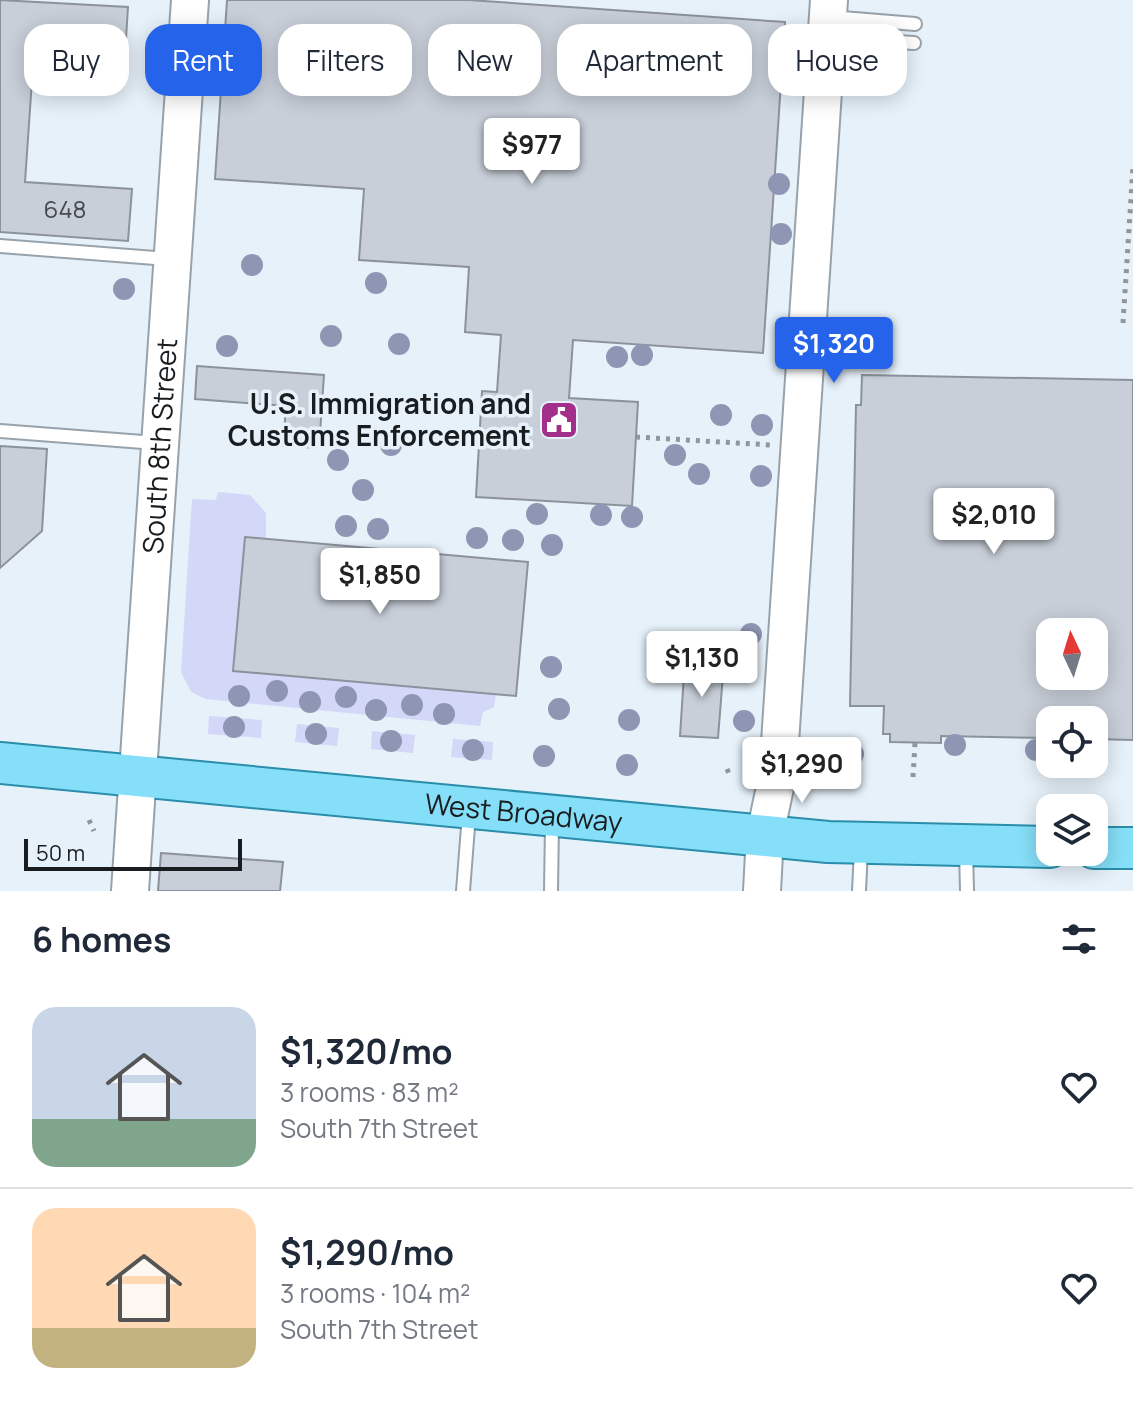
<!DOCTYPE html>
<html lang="en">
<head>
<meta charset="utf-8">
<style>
	body { margin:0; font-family:Manrope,sans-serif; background:#f2f2f3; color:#1f2937; height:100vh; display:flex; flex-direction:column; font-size:30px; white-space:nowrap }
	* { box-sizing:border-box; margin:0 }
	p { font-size:26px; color:#747a83 }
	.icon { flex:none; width:44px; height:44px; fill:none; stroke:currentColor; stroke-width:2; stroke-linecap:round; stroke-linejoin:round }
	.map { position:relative; height:891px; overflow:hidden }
	.drawer { display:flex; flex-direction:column; background:#fff; flex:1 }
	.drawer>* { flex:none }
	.hud { position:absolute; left:24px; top:24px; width:1086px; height:72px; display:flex; gap:16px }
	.needle { width:52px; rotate:356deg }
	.buttons { position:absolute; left:1036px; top:618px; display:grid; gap:16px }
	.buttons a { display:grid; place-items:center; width:72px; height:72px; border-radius:16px; background:#fff; box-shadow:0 4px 20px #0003; font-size:40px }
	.scale { position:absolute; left:24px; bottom:20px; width:218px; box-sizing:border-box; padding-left:8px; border:4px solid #191d20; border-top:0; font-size:22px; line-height:28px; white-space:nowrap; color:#191d20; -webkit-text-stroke:6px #e6f1fa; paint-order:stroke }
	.price { position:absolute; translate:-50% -68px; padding:0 18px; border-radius:8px; background:#fff; color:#222; font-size:26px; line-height:52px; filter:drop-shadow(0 2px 4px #0008) }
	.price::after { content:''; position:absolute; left:50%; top:48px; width:24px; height:18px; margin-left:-12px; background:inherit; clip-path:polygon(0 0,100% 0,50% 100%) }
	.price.active { background:#2563eb; color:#fff }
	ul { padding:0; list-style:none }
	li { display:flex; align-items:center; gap:24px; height:200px; padding:0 32px }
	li+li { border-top:2px solid #e0e1e3 }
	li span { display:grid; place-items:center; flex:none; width:224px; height:160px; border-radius:24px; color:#555 }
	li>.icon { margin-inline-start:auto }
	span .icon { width:96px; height:96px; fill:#fffc; stroke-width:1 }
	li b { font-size:34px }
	h2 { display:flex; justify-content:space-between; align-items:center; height:96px; padding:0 32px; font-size:34px }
	.tag { padding:0 28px; border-radius:24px; background:#fff; box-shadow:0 4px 20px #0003; font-size:28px; line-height:72px }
	.tag.active { background:#2563eb; color:#fff }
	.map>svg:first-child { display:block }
	.green { fill:#d3d7f8 }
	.building { fill:#c8cfd9; stroke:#8c929c; stroke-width:2; fill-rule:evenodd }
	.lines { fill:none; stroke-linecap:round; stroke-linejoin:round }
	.lane-casing { stroke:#98a2aa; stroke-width:16 }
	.secondary-casing { stroke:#98a2aa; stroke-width:40 }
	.primary-casing { stroke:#2a8daa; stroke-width:44 }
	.path { stroke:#8f979d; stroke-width:5; stroke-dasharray:4 6; stroke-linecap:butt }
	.lane { stroke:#fff; stroke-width:12 }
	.secondary { stroke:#fff; stroke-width:36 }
	.primary { stroke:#85dff8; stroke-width:40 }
	.tree { fill:#8f96b4 }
	.labels { text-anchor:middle; stroke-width:7; stroke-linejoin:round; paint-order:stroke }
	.number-label { font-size:24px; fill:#454a4e }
	.poi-label { font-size:28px; font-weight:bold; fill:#191d20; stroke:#e6f1fa; text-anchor:end }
	.street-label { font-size:28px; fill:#191d20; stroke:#e6f1fa }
</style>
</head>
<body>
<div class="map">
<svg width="1133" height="891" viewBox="0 0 1133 891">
	<rect width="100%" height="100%" fill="#e6f1fa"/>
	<path class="green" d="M218 492 250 495 266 513V539L496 694 494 707 483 712 480 726 206 699 191 692 181 672 192 499 216 500Z
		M209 716 262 720 261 738 208 734Z
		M297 724 339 728 337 746 295 742Z
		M372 731 415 735 413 753 371 749Z
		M453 739 493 742 492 760 451 757Z"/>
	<path class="building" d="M0 0 128 7 123 86 32 80 25 182 132 189 128 241 0 232Z
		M227 0H469L785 22 763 353 573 340 569 398 638 402 632 506 476 497 482 391 497 392 501 335 465 332 469 267 359 260 364 189 215 179Z
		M197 366 324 375 319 448 283 446 286 406 195 399Z
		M862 375 1133 380V740L1094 739V720H1050V738L941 736V743L890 742V734H883L884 706H850L856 405H861ZM1050 632H1094V676H1050Z
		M0 446 47 449 42 531 0 568Z
		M245 537 528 562 516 696 233 671Z
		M685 659 724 662 718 738 680 736Z
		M161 853 283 862 280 891H158Z"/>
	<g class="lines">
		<defs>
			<path id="lane" d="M830 17 915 24
				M830 38 914 43
				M0 246 168 259
				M0 431 156 443
				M966 850 967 891
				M463 891 469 814
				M551 891 552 822
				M859 891 861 849"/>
			<g id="secondary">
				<path id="s1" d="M130 891 190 0"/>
				<path d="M762 891 765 835 778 773 829 0"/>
			</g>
			<g id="primary">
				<path id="s2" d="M0 763 828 842 1050 847"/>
				<path d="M1094 848H1133"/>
			</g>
		</defs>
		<use href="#lane" class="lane-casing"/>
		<use href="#secondary" class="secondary-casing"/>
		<use href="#primary" class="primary-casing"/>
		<path class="path" d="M1123 323 1133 167
			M636 437 771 445
			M727 769 730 776
			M913 777 915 743
			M89 820 94 831"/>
		<use href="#lane" class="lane"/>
		<use href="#secondary" class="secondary"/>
		<use href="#primary" class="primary"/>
	</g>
	<g class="tree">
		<circle cx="213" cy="52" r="11"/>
		<circle cx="779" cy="184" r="11"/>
		<circle cx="781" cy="234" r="11"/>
		<circle cx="252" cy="265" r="11"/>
		<circle cx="376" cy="283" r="11"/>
		<circle cx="124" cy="289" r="11"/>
		<circle cx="331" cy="336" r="11"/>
		<circle cx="399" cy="344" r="11"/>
		<circle cx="227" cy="346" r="11"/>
		<circle cx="642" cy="355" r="11"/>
		<circle cx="617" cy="357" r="11"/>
		<circle cx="721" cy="415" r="11"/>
		<circle cx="762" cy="425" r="11"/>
		<circle cx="391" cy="445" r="11"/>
		<circle cx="675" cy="455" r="11"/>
		<circle cx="338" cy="460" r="11"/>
		<circle cx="699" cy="474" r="11"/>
		<circle cx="761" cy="476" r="11"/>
		<circle cx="363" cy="490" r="11"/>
		<circle cx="537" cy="514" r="11"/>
		<circle cx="601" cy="515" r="11"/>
		<circle cx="632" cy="517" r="11"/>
		<circle cx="346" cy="526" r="11"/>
		<circle cx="378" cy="529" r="11"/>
		<circle cx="477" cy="538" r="11"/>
		<circle cx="513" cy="540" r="11"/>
		<circle cx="552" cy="545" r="11"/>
		<circle cx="751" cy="634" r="11"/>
		<circle cx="551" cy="667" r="11"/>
		<circle cx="277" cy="691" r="11"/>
		<circle cx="239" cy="696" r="11"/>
		<circle cx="346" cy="697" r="11"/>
		<circle cx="310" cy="702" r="11"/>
		<circle cx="412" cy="705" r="11"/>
		<circle cx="559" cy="709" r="11"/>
		<circle cx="376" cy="710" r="11"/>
		<circle cx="444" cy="714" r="11"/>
		<circle cx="629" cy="720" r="11"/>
		<circle cx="744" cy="721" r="11"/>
		<circle cx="234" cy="727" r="11"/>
		<circle cx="316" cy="734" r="11"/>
		<circle cx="391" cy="741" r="11"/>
		<circle cx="955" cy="745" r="11"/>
		<circle cx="473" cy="750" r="11"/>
		<circle cx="1036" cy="750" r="11"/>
		<circle cx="853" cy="754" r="11"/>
		<circle cx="544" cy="756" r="11"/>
		<circle cx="627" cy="765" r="11"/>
	</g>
	<defs>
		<symbol id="civic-square" viewBox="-11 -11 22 22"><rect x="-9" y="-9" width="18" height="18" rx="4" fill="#a22f8a" stroke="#e6f1fa"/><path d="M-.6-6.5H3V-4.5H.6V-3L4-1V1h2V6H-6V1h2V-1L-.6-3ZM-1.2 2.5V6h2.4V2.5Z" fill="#fff"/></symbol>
	</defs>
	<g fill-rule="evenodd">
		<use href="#civic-square" x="537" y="398" width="44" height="44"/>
	</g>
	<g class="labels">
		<g class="number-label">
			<text x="65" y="218">648</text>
		</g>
		<g class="poi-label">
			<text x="531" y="414">U.S. Immigration and<tspan x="531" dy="32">Customs Enforcement</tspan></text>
		</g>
		<g class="street-label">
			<text dy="10" stroke="none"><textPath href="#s1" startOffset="446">South 8th Street</textPath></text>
			<text dy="10" stroke="none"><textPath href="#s2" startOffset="526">West Broadway</textPath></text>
		</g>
	</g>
</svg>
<div class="buttons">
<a><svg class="needle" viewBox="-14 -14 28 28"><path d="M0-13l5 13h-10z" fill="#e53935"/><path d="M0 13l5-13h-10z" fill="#747a83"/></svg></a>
<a><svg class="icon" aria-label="locate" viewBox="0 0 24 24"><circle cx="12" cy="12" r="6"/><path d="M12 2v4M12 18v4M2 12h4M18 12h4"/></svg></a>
<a><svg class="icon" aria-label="layers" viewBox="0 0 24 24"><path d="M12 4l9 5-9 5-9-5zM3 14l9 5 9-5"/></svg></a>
</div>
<div class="scale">50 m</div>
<b class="price" style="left:532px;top:186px">$977</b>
<b class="price active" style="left:834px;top:385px">$1,320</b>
<b class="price" style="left:994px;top:556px">$2,010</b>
<b class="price" style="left:380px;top:616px">$1,850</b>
<b class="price" style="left:702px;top:699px">$1,130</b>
<b class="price" style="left:802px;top:805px">$1,290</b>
<div class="hud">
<a class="tag">Buy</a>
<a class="tag active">Rent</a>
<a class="tag">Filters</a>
<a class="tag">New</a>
<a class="tag">Apartment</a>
<a class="tag">House</a>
</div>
</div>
<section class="drawer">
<h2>6 homes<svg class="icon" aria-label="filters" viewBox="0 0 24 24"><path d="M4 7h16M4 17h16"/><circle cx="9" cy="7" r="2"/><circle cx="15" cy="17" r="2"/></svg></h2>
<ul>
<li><span style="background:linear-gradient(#c9d6e8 70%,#7fa58c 0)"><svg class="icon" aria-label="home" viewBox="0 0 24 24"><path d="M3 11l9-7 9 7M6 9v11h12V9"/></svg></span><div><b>$1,320/mo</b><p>3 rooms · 83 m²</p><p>South 7th Street</p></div><svg class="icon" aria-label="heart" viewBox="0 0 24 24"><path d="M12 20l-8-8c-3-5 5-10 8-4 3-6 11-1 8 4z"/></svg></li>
<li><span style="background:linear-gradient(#ffd9b3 75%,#c2b280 0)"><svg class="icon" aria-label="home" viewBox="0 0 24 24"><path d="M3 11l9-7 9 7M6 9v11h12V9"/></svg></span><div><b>$1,290/mo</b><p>3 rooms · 104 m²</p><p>South 7th Street</p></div><svg class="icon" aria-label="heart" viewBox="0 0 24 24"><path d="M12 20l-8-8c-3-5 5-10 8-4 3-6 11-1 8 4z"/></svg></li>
</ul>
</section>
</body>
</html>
